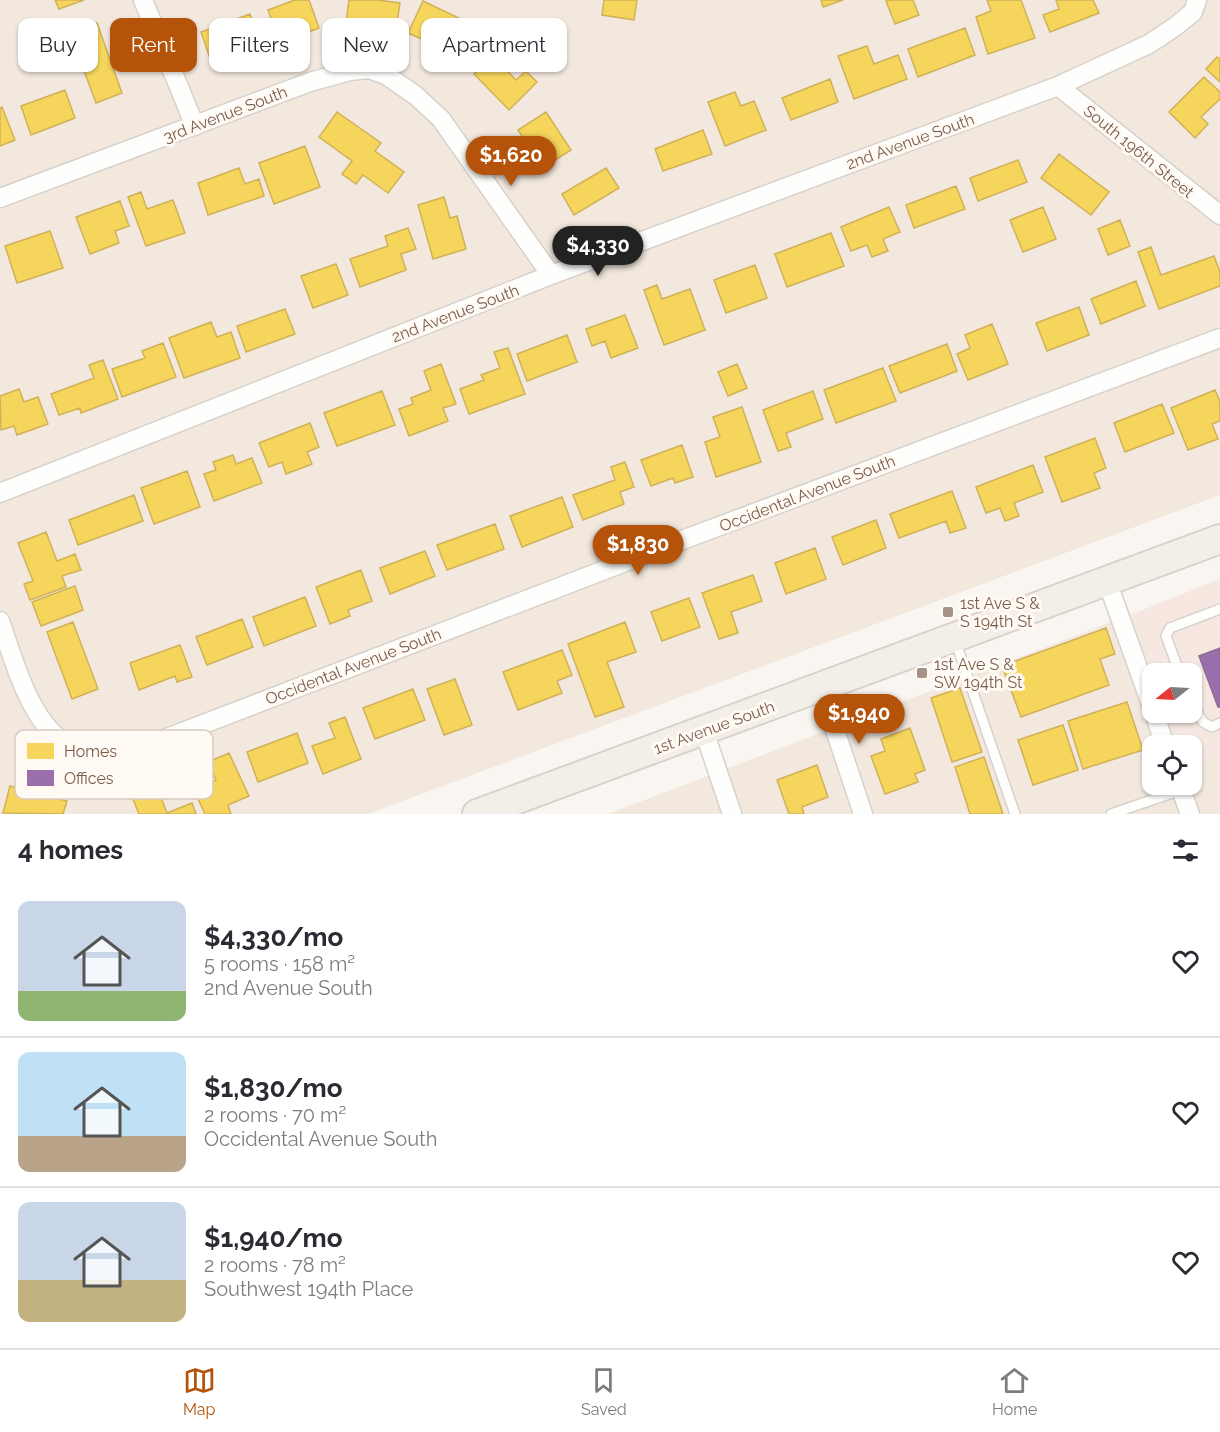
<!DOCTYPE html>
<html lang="en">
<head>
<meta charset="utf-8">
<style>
	body { margin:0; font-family:Raleway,sans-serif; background:#f2f2f3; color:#2b2b33; height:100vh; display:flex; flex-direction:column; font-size:22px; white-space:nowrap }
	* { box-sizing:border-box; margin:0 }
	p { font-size:20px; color:#7c7c81 }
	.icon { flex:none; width:33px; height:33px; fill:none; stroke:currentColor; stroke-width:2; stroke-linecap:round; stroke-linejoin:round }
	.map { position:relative; height:814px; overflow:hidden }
	.sheet { display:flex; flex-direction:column; background:#fff; flex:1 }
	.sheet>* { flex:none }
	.top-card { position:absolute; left:18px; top:18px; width:600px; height:54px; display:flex; gap:12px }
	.needle { width:39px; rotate:252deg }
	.buttons { position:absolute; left:1142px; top:663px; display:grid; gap:12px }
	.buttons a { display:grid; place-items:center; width:60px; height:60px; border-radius:12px; background:#fff; box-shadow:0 2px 4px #0004; font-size:30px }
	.price { position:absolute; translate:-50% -51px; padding:0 14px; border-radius:21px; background:#b45309; color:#fff; font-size:20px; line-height:39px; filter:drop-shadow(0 2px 3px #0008) }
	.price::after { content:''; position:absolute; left:50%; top:36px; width:18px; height:14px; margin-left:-9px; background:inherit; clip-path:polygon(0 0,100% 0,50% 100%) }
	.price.current { background:#222; color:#fff }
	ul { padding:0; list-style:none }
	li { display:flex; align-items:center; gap:18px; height:150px; padding:0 18px }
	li+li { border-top:2px solid #e1e1e2 }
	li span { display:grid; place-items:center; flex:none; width:168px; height:120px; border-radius:12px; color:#555 }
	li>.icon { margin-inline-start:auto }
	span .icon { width:72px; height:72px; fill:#fffc; stroke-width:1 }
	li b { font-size:26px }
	h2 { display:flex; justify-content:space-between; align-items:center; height:72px; padding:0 18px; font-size:26px }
	.chip { padding:0 21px; border-radius:12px; background:#fff; box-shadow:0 2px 4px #0004; font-size:21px; line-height:54px }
	.chip.current { background:#b45309; color:#fff }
	.menu { display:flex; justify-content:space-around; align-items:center; height:84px; border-top:2px solid #e1e1e2; background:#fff; font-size:16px; color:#7c7c81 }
	.menu a { display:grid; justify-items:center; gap:3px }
	.menu .current { color:#b45309 }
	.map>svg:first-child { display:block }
	.residential { fill:#f2e8de }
	.commercial { fill:#f6e8e1 }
	.homes { fill:#f6d55c; stroke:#d1b158; stroke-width:1.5 }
	.offices { fill:#9970ab; stroke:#906a8f; stroke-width:1.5 }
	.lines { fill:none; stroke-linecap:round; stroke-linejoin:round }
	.service-casing { stroke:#d7d1cb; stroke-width:12 }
	.minor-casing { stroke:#d7d1cb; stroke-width:21 }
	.primary-casing { stroke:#dad1cc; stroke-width:32 }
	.service { stroke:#fefefd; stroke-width:9 }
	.minor { stroke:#fefefd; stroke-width:18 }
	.primary { stroke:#f3eee8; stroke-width:28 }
	.poi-dot { fill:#a69286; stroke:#fffaf3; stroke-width:2 }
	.labels { text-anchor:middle; stroke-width:6; stroke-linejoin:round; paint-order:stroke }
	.street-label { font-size:16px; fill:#7a5c4d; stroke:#fffaf3 }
	.poi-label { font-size:16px; fill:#7a5c4d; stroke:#fffaf3; text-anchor:start }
	.key { fill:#fffaf3; stroke:#d7cbc1; stroke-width:1.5 }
	.key-label { font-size:16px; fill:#7a5c4d }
</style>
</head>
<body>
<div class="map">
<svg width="1220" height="814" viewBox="0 0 1220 814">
	<rect width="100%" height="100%" fill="#f9f5f0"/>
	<path class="residential" d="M0 0H1220V495L368 814H0Z
		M1135 613 1157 673 1152 674V712L1171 713 1182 745 1152 746V784H1191V766L1220 753V814H608Z"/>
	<path class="commercial" d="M1220 579V753L1191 766V746L1182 745 1171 713 1191 712V674L1157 673 1135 613Z"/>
	<path class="homes" d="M55 0H84L59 9Z
		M295 0H309L319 28 280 43 268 10Z
		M349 0H378L400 3 396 29 346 22Z
		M604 0H637L634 20 602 15Z
		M821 0H843L823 7Z
		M888 0H913L919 15 895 24 886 1Z
		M987 0H1021L1035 38 988 54 976 17 991 11Z
		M1056 0H1093L1099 13 1050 32 1043 15 1059 9Z
		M423 1 465 21 451 52 408 33Z
		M250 14 260 43 211 61 201 32Z
		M97 23 122 93 96 103 70 33Z
		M965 28 975 55 918 77 908 49Z
		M867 46 874 64 898 55 907 79 854 99 838 56Z
		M493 56 516 80 526 71 537 82 509 110 474 74Z
		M1217 57 1220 59V82L1206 69Z
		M1204 77 1220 92V99L1201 117 1208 124 1195 138 1169 112Z
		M830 79 838 102 791 120 782 98Z
		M65 90 75 118 31 135 21 106Z
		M735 92 741 106 754 101 766 130 725 146 708 102Z
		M2 107 15 140 0 146V108Z
		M337 112 381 143 375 151 404 172 388 193 363 175 356 184 342 174 352 161 319 137Z
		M546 112 571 150 549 164 537 145 530 149 518 130Z
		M703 130 712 154 663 171 655 149Z
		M305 146 320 187 274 204 259 163Z
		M1059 154 1109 192 1091 215 1041 178Z
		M1018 160 1027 182 978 201 970 178Z
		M239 168 245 184 259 179 264 196 208 215 198 183Z
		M606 168 619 188 574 215 562 194Z
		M956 186 965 209 914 228 906 205Z
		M141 192 147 209 173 200 185 233 146 246 128 197Z
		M444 197 450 218 457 216 466 249 433 259 418 205Z
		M120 201 129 226 115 231 119 243 90 254 76 217Z
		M889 207 900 232 883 239 888 251 872 257 867 245 851 251 841 227Z
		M1043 207 1056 239 1023 252 1010 220Z
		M1120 220 1130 246 1108 255 1098 229Z
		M408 228 416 249 401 254 406 270 360 287 350 259 388 246 385 236Z
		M50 231 63 268 17 283 5 246Z
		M831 233 844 266 787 287 775 254Z
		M1151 247 1161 275 1214 256 1220 272V286L1159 309 1138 252Z
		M336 264 348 295 313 308 301 276Z
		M755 265 767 298 726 313 714 280Z
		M1136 281 1145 306 1101 324 1091 299Z
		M657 285 662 299 690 289 705 330 664 345 644 290Z
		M1079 307 1089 335 1047 351 1036 323Z
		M285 309 295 334 246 352 237 326Z
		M625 315 638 348 611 358 605 341 592 346 586 329Z
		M211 322 217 337 231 332 240 358 184 378 169 338Z
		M992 324 1008 364 968 380 957 354 970 348 965 335Z
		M567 335 577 362 527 381 517 354Z
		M163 343 176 377 122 397 112 369 145 358 142 351Z
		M947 344 957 371 900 393 889 366Z
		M508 348 525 394 469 414 460 389 484 380 481 375 500 368 494 352Z
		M103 360 118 399 81 413 80 408 59 415 51 394 94 378 89 365Z
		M441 364 456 404 443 408 448 421 409 436 399 409 413 404 411 398 431 390 424 371Z
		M737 364 747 388 728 396 718 372Z
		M883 368 896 401 836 423 824 390Z
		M19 389 24 402 38 397 48 424 17 435 14 426 1 430 0 396Z
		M1215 390 1220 402V421L1212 424 1218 439 1188 450 1171 408Z
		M382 391 395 425 337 446 324 413Z
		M813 391 823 419 786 433 791 447 778 451 763 410Z
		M1162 404 1174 433 1125 452 1114 423Z
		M742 407 761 462 716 477 705 442 720 437 713 417Z
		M310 423 319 447 307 452 312 464 286 474 282 462 269 467 259 443Z
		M1095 438 1106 468 1094 473 1100 488 1062 502 1045 457Z
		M682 445 693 477 675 483 673 478 651 486 641 460Z
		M233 455 236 464 252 458 262 483 214 501 204 474 216 470 213 462Z
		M625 462 634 487 620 492 624 504 583 520 573 495 615 480 611 467Z
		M1033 465 1043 492 1014 503 1019 516 1005 521 1000 508 986 513 976 487Z
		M187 471 200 507 154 524 141 488Z
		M952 491 966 528 950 533 946 521 899 538 890 514Z
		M134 495 143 521 78 545 69 520Z
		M562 497 573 527 522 547 510 516Z
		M876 520 886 548 843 565 832 537Z
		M495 524 504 549 447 570 437 545Z
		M46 532 57 561 75 554 81 570 62 576 66 587 30 600 24 584 33 581 18 543Z
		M815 548 826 579 786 594 775 563Z
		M425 551 435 576 390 594 380 568Z
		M361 570 372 601 348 610 350 616 330 624 316 587Z
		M753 575 762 601 731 612 738 633 719 639 702 593Z
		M75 586 83 610 41 626 32 602Z
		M305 597 316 626 264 646 253 617Z
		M689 598 700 627 662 641 651 612Z
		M242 619 253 647 207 665 196 637Z
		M73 622 98 689 72 699 47 632Z
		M625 622 636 652 607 662 624 707 595 717 568 644Z
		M1106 628 1115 654 1100 659 1109 685 1021 717 1002 666Z
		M180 645 192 677 177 682 175 676 139 690 130 663Z
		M562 650 572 675 557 681 562 693 518 710 503 672Z
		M455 679 472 725 444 735 427 689Z
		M960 688 982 752 952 762 931 698Z
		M413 689 425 720 375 739 363 708Z
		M1127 702 1143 750 1083 769 1068 721Z
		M345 717 361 759 323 774 312 746 335 738 329 723Z
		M1063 725 1078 770 1033 785 1018 740Z
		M910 728 925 770 915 774 918 782 885 794 871 756 885 751 881 739Z
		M297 733 308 763 258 782 247 752Z
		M229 753 249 796 228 805 231 814H205L186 772 201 765 209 784 216 780 208 762Z
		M984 757 1003 814H970L955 767Z
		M817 765 828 797 802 807 804 814H789L777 780Z
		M10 786 67 801 63 814 3 813Z
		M157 787 167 813 192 803 196 814H139L132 797Z"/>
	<path class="offices" d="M1220 648V707H1218L1199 656Z"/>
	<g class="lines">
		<defs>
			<path id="service" d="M955 640 1015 814
				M1180 674 1166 636 1170 628 1220 609
				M1191 702 1203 722 1212 727 1220 723
				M1111 814 1181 790"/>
			<path id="minor" d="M143 0 195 126
				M1058 86 1220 215
				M0 198 310 82 350 71 369 69 386 75 415 95 441 119 551 275
				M0 493 551 275 1058 86 1149 44 1176 26 1193 12 1197 0
				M1107 581 1152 707
				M0 621C18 670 36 753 100 754 122 755 146 744 167 738L685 539 1220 338
				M821 688 863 814
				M1154 712 1165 746
				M704 731 732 814
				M1179 784 1190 814"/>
			<path id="primary" d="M477 814 1220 539"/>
		</defs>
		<use href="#service" class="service-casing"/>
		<use href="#minor" class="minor-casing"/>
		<use href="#primary" class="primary-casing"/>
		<use href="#service" class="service"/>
		<use href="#minor" class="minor"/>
		<use href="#primary" class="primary"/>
	</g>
	<g class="poi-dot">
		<rect x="942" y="606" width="12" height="12" rx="3"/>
		<rect x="916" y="667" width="12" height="12" rx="3"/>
	</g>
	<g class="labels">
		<g class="street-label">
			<text transform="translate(225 114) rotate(-21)" y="6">3rd Avenue South</text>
			<text transform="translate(910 141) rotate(-20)" y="6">2nd Avenue South</text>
			<text transform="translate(1139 151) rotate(39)" y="6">South 196th Street</text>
			<text transform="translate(455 313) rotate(-21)" y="6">2nd Avenue South</text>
			<text transform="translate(807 493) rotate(-21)" y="6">Occidental Avenue South</text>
			<text transform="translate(353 666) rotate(-21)" y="6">Occidental Avenue South</text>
			<text transform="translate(714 727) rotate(-20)" y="6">1st Avenue South</text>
		</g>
		<g class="poi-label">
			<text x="960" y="609">1st Ave S &amp;<tspan x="960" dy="18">S 194th St</tspan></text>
			<text x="934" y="670">1st Ave S &amp;<tspan x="934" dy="18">SW 194th St</tspan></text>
		</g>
	</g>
	<rect x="15" y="730" width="198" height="69" rx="9" class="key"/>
	<rect x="27" y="743" width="27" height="16" fill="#f6d55c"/>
	<rect x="27" y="770" width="27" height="16" fill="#9970ab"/>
	<g class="key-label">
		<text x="64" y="757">Homes</text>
		<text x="64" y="784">Offices</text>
	</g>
</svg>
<div class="buttons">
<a><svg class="needle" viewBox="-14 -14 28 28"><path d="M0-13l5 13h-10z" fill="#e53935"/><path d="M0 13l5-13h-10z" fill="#7c7c81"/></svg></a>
<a><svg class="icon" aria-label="locate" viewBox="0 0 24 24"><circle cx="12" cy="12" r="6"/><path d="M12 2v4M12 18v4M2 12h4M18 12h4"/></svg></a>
</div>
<b class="price" style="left:511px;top:187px">$1,620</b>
<b class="price current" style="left:598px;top:277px">$4,330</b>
<b class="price" style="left:638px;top:576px">$1,830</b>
<b class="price" style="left:859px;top:745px">$1,940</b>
<div class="top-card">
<a class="chip">Buy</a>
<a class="chip current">Rent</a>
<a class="chip">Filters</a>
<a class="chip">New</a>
<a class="chip">Apartment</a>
</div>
</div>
<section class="sheet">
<h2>4 homes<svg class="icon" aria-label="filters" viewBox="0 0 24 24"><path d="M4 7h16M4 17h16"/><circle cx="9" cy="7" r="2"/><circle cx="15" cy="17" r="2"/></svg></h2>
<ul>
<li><span style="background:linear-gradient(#c9d6e8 75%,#8fb573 0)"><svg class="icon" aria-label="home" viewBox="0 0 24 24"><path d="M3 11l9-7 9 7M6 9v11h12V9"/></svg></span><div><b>$4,330/mo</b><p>5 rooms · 158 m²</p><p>2nd Avenue South</p></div><svg class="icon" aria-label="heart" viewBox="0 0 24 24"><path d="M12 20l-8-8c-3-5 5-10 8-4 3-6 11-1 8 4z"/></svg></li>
<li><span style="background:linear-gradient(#bfe0f5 70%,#b9a48a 0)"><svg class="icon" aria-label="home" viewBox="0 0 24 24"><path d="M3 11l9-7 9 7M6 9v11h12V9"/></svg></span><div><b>$1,830/mo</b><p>2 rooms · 70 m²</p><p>Occidental Avenue South</p></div><svg class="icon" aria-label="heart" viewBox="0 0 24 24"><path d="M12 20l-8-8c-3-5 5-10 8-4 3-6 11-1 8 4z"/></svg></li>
<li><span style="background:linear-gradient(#c9d6e8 65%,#c2b280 0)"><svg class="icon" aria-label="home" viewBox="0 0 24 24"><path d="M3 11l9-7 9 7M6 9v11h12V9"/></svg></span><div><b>$1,940/mo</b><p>2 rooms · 78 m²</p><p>Southwest 194th Place</p></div><svg class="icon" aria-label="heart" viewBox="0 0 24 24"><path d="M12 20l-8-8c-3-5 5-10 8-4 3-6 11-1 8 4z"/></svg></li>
</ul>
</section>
<nav class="menu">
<a class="current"><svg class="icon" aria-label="map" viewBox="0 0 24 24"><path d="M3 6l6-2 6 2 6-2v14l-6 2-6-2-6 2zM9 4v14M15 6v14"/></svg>Map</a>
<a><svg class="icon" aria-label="saved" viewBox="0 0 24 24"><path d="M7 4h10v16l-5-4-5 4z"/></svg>Saved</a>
<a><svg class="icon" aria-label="home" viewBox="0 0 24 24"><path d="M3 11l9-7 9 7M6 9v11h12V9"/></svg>Home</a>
</nav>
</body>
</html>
